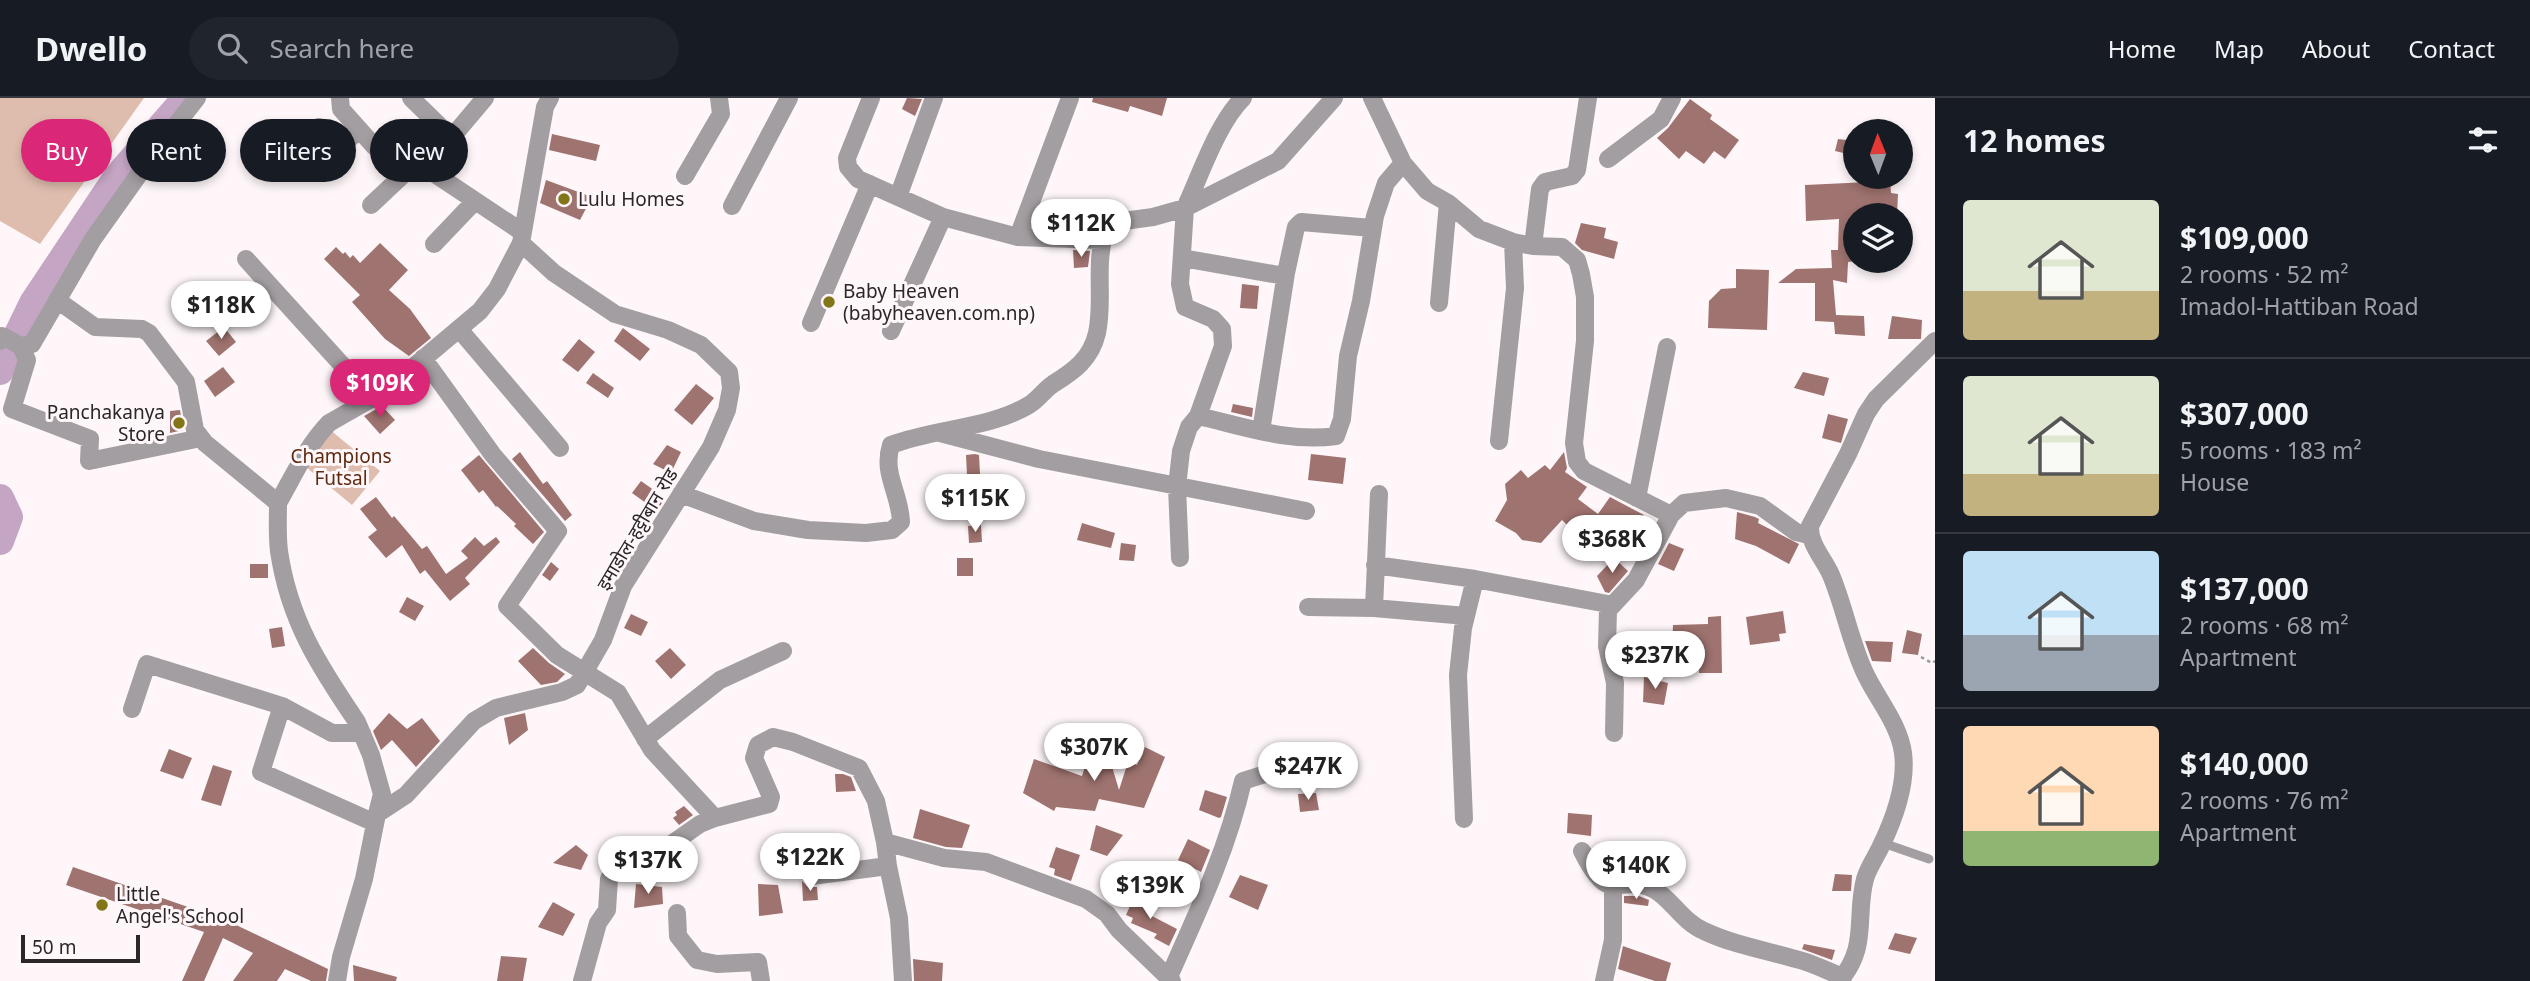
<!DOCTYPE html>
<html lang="en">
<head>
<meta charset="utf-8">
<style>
	body { margin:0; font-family:"Noto Sans","Noto Sans Devanagari",sans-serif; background:#20242c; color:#f1f3f6; height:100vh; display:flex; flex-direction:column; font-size:26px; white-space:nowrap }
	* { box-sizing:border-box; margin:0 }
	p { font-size:23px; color:#9ea1a6 }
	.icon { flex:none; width:38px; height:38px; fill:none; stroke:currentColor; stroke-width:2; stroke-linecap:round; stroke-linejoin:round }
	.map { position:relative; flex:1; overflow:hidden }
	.side { display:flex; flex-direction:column; background:#171b24; width:595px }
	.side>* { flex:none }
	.hud { position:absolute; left:21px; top:21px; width:665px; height:63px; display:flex; gap:14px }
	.needle { width:46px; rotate:359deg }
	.tools { position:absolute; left:1843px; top:21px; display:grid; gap:14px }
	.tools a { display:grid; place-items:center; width:70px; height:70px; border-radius:50%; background:#171b24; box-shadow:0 4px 10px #0003; font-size:35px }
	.scale { position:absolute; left:21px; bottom:18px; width:119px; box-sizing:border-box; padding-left:7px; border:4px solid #2b2728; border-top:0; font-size:19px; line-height:24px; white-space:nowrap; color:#2b2728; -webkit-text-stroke:5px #fef6f8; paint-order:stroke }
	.price { position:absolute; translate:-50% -60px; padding:0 16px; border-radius:24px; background:#fff; color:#222; font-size:23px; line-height:46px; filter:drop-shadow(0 2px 4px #0008) }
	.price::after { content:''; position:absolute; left:50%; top:42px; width:21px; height:16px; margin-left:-10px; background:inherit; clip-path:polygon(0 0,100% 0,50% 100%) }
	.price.current { background:#db2777; color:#fff }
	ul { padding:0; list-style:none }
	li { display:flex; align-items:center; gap:21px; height:175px; padding:0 28px }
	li+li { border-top:2px solid #363941 }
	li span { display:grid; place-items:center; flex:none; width:196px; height:140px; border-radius:7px; color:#555 }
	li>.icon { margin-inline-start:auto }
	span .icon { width:84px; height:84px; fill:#fffc; stroke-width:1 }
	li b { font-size:30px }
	h2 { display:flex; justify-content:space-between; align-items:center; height:84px; padding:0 28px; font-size:30px }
	.tag { padding:0 24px; border-radius:32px; background:#171b24; box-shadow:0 4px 10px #0003; font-size:24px; line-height:63px }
	.tag.current { background:#db2777; color:#fff }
	header { display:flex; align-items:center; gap:42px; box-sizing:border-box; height:98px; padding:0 35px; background:#171b24; border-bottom:2px solid #363941 }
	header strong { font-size:33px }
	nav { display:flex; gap:38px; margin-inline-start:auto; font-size:24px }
	.search { width:490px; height:63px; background:#20242c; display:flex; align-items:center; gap:18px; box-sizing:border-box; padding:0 24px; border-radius:38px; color:#9ea1a6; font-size:26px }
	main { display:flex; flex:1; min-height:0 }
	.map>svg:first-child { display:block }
	.green { fill:#dfbdae }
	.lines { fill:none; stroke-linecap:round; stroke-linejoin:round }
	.river { stroke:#c5a5c4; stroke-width:28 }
	.building { fill:#9f736f }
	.path { stroke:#9f989a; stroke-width:2.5; stroke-dasharray:3.5 3.5; stroke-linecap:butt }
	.service { stroke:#a39ea1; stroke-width:9 }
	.minor { stroke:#a39ea1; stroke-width:18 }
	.tertiary { stroke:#a39ea1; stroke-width:18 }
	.poi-dot { fill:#837619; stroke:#fef6f8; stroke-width:2.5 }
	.labels { text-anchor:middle; stroke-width:6; stroke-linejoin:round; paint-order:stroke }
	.poi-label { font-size:19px; fill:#2b2728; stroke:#fef6f8; text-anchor:start }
	.park-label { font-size:19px; fill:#5f2910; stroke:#fef6f8 }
	.street-label { font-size:19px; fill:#2b2728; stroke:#fef6f8 }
</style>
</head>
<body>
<header>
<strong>Dwello</strong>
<div class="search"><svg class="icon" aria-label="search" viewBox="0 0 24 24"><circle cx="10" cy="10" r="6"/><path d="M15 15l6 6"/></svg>Search here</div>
<nav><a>Home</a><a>Map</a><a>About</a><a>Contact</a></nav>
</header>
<main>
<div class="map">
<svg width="1935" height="883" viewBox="0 0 1935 883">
	<rect width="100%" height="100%" fill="#fef6f8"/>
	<path class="green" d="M0 0H144L40 146 0 123Z
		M329 331 380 373 352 407 301 365Z"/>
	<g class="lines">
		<path class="river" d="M0 273 33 205 117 79 186 0
			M0 400 9 419 0 443"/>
	</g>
	<path class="building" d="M907 0 922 1 915 18 902 11Z
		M1093 0H1167L1162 18 1130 8 1128 14 1092 4Z
		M1690 1 1712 17 1710 21 1739 42 1725 61 1714 53 1704 66 1686 53 1679 61 1657 40 1668 30Z
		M552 36 600 47 596 63 549 52Z
		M1838 41 1855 43 1852 57 1835 53Z
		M546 82 592 99 580 122 540 105Z
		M1890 83 1891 95 1898 96 1897 117H1855V163L1848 164 1847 185 1833 182 1836 217 1864 218 1865 238 1835 236 1834 224 1815 223V185H1778L1796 171 1832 170 1831 152H1838L1839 121 1806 123 1805 87Z
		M1581 125 1606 130 1604 140 1618 144 1614 161 1582 152 1575 145Z
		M380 145 408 172 389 192 410 211 431 240 409 258 385 241 352 204 360 197 324 161 336 149 343 156 345 154 350 160 353 157 360 165Z
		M1073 152 1090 153 1088 169 1074 170Z
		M1736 171 1769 172 1767 232 1708 230 1709 203 1721 191 1736 190Z
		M1242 186 1259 188 1257 211 1240 210Z
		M1892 218 1922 222 1921 241H1888Z
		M224 229 236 244 219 258 206 243Z
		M623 230 650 251 640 263 614 243Z
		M579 241 595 254 578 274 562 262Z
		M223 269 235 284 215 299 204 283Z
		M1803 274 1829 280 1824 298 1794 290Z
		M593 275 614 290 608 300 586 285Z
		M696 286 714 300 692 327 674 312Z
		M1233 306 1253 310 1252 319 1231 314Z
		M382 308 395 322 380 336 364 318Z
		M180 312 183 332 170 335V313Z
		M1828 316 1848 321 1841 345 1822 340Z
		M667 347 681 354 671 375 653 366Z
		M520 354 543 386 547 383 572 417 565 423 512 361Z
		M1564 354 1567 370 1565 374 1587 389 1578 401 1598 416 1610 399 1644 417 1623 450 1609 444 1589 425 1584 432 1578 427 1570 430 1562 422 1541 445 1522 442 1516 435 1495 423 1507 402 1505 386 1521 372 1528 380 1545 367 1550 372Z
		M975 356 979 357 980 376 967 377 966 357Z
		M1311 356 1346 360 1343 386 1308 382Z
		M479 357 544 434 533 446 514 428 516 426 497 408 496 409 483 392 479 395 461 372Z
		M641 383 665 400 657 413 632 395Z
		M376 399 392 420 394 418 422 451 427 448 446 476 468 460 461 453 475 439 484 448 496 439 500 444 465 480 470 486 450 503 425 472 420 476 402 447 386 460 368 439 377 432 360 411Z
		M1737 414 1755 419 1759 421 1758 425 1799 446 1789 466 1756 448 1735 441Z
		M1082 425 1115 435 1111 450 1077 442Z
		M981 427 982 444 969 445 968 428Z
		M1121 445 1136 447 1134 463 1119 462Z
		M1669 445 1684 451 1674 473 1658 466Z
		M957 460H973V478H957Z
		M1614 460 1628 473 1609 495 1605 494 1597 478Z
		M551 464 559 471 550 483 542 477Z
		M250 466H268V480H250Z
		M407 499 424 508 415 523 399 514Z
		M1783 513 1786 535 1779 536 1780 543 1750 547 1746 519Z
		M631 516 648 524 641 538 624 530Z
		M1721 518 1722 575H1699L1698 552H1672L1673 527 1708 526V519Z
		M282 529 285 548 272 550 269 531Z
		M1907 532 1922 536 1918 557 1902 555Z
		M1865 543 1893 544 1891 564 1872 563Z
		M533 550 549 565 565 576 557 584 541 587 518 563Z
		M670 550 686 567 671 581 655 563Z
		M1644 579 1668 585 1664 607 1643 604Z
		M389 615 407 631 422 620 440 643 416 669 392 642 381 652 373 633Z
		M525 615 528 632 509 647 504 620Z
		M1145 649 1165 659 1144 710 1099 701 1095 713 1056 709 1054 713 1023 695 1034 661 1082 678 1088 659 1092 660 1095 650 1108 655 1119 692 1128 664 1137 667Z
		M169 651 192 660 183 681 160 673Z
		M213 667 232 673 221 708 201 702Z
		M835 676H843L851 679 856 693 836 694Z
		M1205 692 1227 699 1221 719 1219 720 1199 712Z
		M1316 695 1319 712 1300 714 1298 696Z
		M684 708 693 717 679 727 673 720 677 717 675 714Z
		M920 711 970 727 962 750 946 749 913 740Z
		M1568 715 1592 717 1591 738 1567 735Z
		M1096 727 1123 737 1107 758 1090 752Z
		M781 741 833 746V764L810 767 801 774V768L781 767Z
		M1188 741 1210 752 1201 774 1178 762Z
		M576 747 588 757 581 772 553 765Z
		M1056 749 1080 757 1071 783 1054 777 1055 771 1049 769Z
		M73 769 211 817 213 813 232 821 230 824 328 871 326 883H311L285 871 277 883H233L253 855 223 840 204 883H182L204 834 66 787Z
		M1835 776 1852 777 1851 793H1832Z
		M1240 777 1268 787 1258 812 1229 799Z
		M802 783 808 789H817L818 802 803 803Z
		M636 786 662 789 663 806 634 810Z
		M758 786 778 787 783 815 759 818Z
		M1624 798H1639L1649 802 1648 808 1624 805Z
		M1134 799 1154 807 1150 817 1177 831 1169 848 1154 840 1157 836 1131 825 1133 820 1126 817Z
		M553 804 575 816 563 838 538 829Z
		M1895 835 1917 840 1910 856 1888 851Z
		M1804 846 1835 852 1832 862 1802 851Z
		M1623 848 1671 865 1666 883H1655L1618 871Z
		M501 858 527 860 523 883H497Z
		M913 861 943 865 942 883H914Z
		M353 867 397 879 396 883H354Z"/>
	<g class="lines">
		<path class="path" d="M1921 559 1932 565 1935 563"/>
		<path class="service" d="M1883 745 1929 761"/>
		<path class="minor" d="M197 0 157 51 93 141 32 246 21 248 27 262 12 311 90 341 89 363 201 340
			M340 0 341 11 374 48 405 75 426 70 522 134
			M411 0 452 40
			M871 0 847 60 848 69 858 81 943 119 1018 139 1101 142
			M1372 0 1403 65 1427 93 1448 105 1479 131 1513 144 1533 148 1562 149 1577 162 1581 176 1585 199V243L1574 345 1577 364 1584 373 1671 417
			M319 29 339 51
			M330 58 359 32
			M1608 61 1661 21 1672 0
			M426 70 485 0
			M685 78 721 16 719 0
			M898 99 934 0
			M371 107 405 75
			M732 108 789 0
			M1018 139 1070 0
			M434 146 475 103
			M1533 148 1540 91 1545 84 1572 78 1577 72 1588 0
			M1182 160 1279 177 1286 175 1296 129 1301 124 1372 130
			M246 161 373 301
			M57 202 95 229 142 231 149 235 186 284 195 332 205 345 278 405
			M1439 205 1448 105
			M811 225 870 86
			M459 231 560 350
			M891 233 943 119
			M0 243 2 238 21 248
			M423 260 493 357 558 433 507 508 557 557 618 595 652 652 715 720
			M1198 318C1243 328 1289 345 1336 338L1342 321 1348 258 1361 203 1375 118 1386 85 1403 65
			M1261 333 1286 175
			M940 335 1039 361 1306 413
			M1499 343 1515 190 1513 144
			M681 396 754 423 808 432 866 435 892 432 901 424C900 395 882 376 891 347 935 330 989 331 1029 307 1038 302 1044 292 1053 286 1074 273 1091 261 1097 235 1105 198 1092 161 1109 125L1153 119 1185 110C1201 76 1217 26 1243 0
			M1637 400 1667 249
			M278 405C294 377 307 348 329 325L385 293 480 213 497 191 521 145
			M278 405C278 421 277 438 279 453 289 522 319 568 357 624L371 657 382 696 377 716
			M1180 460 1177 389 1181 353 1189 329 1198 318 1223 248 1222 231 1213 221 1185 209 1180 186 1185 110 1278 63 1334 0
			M1375 467 1475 481 1613 507
			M1308 509 1374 510 1466 518
			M1374 510 1379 396
			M132 611 147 566 282 608
			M362 635H332L282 608 261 674 375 725
			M1614 635 1615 585 1607 548 1608 512 1636 482 1671 417 1684 405 1726 400 1760 408 1796 434 1809 437
			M645 641 720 582 783 553
			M1464 721 1458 577 1463 530 1475 481
			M885 744 944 760 986 764 1086 801 1107 816 1119 832 1172 883
			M1582 753C1612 813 1617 772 1655 792 1672 802 1683 824 1704 833 1736 848 1770 853 1803 863 1816 867 1830 874 1843 879
			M812 778 888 768
			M677 815 678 838 697 862 717 866 758 864 761 883
			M1168 881C1197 816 1227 753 1243 683L1316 660
			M337 883 341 859 364 781 377 716 406 697 474 623 496 610 562 594 577 587 603 542 623 488 711 349 727 312 731 290 729 274 701 247 668 232 615 216 554 175 521 145 545 9 550 0
			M582 883 598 825 607 812 609 781 615 769 670 747 700 726 715 720 769 706 771 699 754 660 758 647 773 639 793 644 859 670 876 703 885 744 888 768 899 820 903 883
			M1604 883 1613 842V789"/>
		<path class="tertiary" d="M1839 883C1869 850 1855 818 1865 781 1868 770 1876 759 1881 748 1894 721 1907 685 1903 655 1899 625 1876 600 1864 573 1850 542 1844 508 1831 477 1824 461 1809 446 1810 428L1848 356 1866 316 1876 301 1935 243"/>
	</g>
	<g class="poi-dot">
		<circle cx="564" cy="101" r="7"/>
		<circle cx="829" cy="204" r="7"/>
		<circle cx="179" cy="325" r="7"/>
		<circle cx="102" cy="807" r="7"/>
	</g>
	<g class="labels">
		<g class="poi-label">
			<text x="578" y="108">Lulu Homes</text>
			<text x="843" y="200">Baby Heaven<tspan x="843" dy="22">(babyheaven.com.np)</tspan></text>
			<text x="165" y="321" text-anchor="end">Panchakanya<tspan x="165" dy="22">Store</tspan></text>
			<text x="116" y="803">Little<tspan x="116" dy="22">Angel's School</tspan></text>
		</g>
		<g class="park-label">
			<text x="341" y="365">Champions<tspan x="341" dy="22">Futsal</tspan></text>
		</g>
		<g class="street-label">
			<text transform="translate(637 431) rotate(-59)" y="7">इमाडोल-हट्टीबान रोड</text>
		</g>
	</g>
</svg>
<div class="tools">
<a><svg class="needle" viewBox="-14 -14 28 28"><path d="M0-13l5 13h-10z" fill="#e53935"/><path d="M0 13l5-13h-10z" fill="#9ea1a6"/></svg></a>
<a><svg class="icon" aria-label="layers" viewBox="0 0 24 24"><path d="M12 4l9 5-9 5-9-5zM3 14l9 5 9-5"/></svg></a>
</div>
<div class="scale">50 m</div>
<b class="price" style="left:1081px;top:161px">$112K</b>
<b class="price" style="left:221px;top:243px">$118K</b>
<b class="price current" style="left:380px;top:321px">$109K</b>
<b class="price" style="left:975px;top:436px">$115K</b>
<b class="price" style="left:1612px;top:477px">$368K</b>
<b class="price" style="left:1655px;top:593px">$237K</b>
<b class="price" style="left:1094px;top:685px">$307K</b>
<b class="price" style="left:1308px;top:704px">$247K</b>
<b class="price" style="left:810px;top:795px">$122K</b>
<b class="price" style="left:648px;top:798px">$137K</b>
<b class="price" style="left:1636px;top:803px">$140K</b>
<b class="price" style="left:1150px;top:823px">$139K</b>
<div class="hud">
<a class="tag current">Buy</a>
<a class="tag">Rent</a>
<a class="tag">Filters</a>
<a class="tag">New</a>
</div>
</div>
<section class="side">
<h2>12 homes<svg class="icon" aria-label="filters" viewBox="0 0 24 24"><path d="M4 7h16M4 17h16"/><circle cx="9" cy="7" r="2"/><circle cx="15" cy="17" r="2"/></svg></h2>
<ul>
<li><span style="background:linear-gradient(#dfe7d0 65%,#c2b280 0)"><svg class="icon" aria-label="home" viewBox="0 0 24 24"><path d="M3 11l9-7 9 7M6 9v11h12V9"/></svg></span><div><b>$109,000</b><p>2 rooms · 52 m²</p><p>Imadol-Hattiban Road</p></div></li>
<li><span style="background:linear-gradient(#dfe7d0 70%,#c2b280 0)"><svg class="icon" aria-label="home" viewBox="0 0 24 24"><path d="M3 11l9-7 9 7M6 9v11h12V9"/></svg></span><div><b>$307,000</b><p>5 rooms · 183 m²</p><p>House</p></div></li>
<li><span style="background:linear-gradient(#bfe0f5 60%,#9aa5b1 0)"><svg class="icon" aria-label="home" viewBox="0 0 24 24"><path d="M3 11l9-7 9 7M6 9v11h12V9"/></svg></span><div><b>$137,000</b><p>2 rooms · 68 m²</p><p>Apartment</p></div></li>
<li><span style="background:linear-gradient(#ffd9b3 75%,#8fb573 0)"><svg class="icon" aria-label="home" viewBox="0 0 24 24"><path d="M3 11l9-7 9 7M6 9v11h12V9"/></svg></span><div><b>$140,000</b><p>2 rooms · 76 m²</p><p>Apartment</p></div></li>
</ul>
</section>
</main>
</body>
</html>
